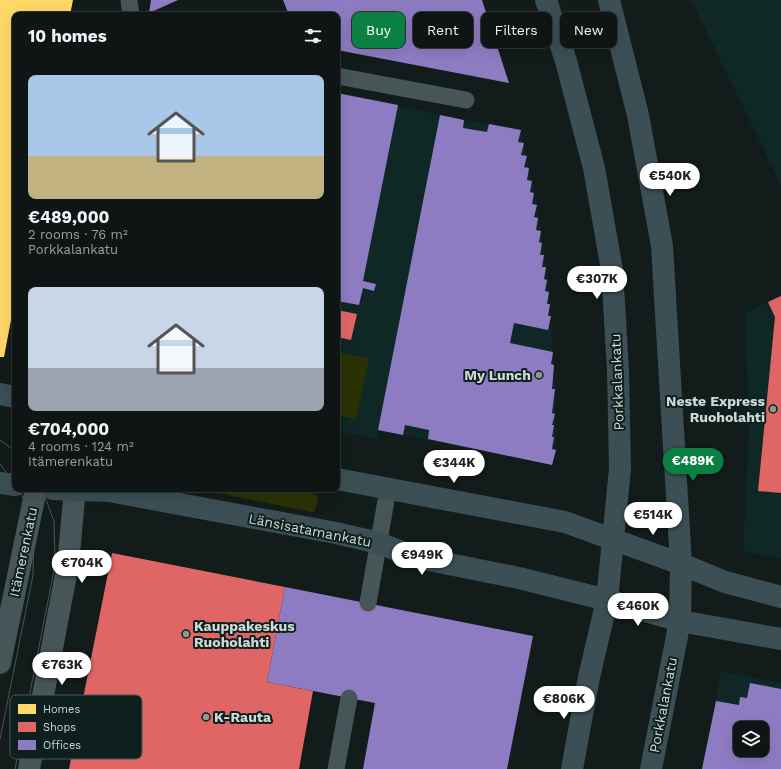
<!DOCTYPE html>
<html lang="en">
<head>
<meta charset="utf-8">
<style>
	body { margin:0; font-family:"Work Sans",sans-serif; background:#1c2222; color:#f1f3f6; height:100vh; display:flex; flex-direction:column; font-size:15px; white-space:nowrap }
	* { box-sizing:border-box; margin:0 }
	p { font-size:13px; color:#9b9fa0 }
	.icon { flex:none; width:22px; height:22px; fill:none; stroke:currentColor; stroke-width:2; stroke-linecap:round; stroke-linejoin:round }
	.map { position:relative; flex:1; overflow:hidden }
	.details { position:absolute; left:12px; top:12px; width:328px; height:480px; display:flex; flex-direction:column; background:#0e1514; border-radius:8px; box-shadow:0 4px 16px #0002,0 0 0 1px #2e3434 }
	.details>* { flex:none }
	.hud { position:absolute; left:352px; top:12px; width:369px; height:36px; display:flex; gap:8px }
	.buttons { position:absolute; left:733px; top:721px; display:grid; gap:8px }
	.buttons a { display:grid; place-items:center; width:36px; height:36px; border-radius:8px; background:#0e1514; box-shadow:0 4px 16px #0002,0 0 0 1px #2e3434; font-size:20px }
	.price { position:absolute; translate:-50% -34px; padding:0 9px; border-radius:14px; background:#fff; color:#222; font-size:13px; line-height:26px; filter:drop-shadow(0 1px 2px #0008) }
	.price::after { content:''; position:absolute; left:50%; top:24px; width:12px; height:9px; margin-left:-6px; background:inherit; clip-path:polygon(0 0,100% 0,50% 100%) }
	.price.active { background:#0b8043; color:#fff }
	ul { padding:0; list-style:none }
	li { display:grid; align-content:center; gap:8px; height:212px; padding:0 16px }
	li span { display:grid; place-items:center; height:124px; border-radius:8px; color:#555 }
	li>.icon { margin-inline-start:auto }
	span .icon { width:72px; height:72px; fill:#fffc; stroke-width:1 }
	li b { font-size:17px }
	h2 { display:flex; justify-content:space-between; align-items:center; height:48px; padding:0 16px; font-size:17px }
	.tag { padding:0 14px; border-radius:8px; background:#0e1514; box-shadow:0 4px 16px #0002,0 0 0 1px #2e3434; font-size:14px; line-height:36px }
	.tag.active { background:#0b8043; color:#fff }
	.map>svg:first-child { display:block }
	.built { fill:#0f2825; fill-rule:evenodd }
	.green { fill:#2a3204 }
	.homes { fill:#ffd966 }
	.shops { fill:#e06666 }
	.offices { fill:#8e7cc3; fill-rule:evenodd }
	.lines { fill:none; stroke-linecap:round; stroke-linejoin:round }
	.service { stroke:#465558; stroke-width:17 }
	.tertiary { stroke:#465558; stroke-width:22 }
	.secondary { stroke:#3b4f54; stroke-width:22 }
	.tram { stroke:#495456; stroke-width:1 }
	.poi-dot { fill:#8d9896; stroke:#0e201e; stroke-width:1.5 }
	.labels { text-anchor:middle; stroke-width:4; stroke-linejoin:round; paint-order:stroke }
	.poi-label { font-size:14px; font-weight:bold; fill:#cfdad8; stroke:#0e201e; text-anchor:end }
	.street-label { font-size:14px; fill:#cfdad8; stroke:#0e201e }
	.key { fill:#0e201e; stroke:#485856; stroke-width:1 }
	.key-label { font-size:11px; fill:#cfdad8 }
</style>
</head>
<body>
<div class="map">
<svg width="781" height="769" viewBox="0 0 781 769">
	<rect width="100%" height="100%" fill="#121c1a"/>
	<path class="built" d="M691 0H781V185Z
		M337 93 464 120 521 130 537 205 549 292 555 389 556 450 552 465 379 430 378 439 337 431Z
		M781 296V559L743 551 749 431 745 313Z
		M721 671 781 683V769H702ZM740 728H762V750H740Z"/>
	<path class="green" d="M337 352 369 359 356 419 337 415Z
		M198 489H292L316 494 318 497 315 511 312 512Z"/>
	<path class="homes" d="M0 0H73L70 15H15V299L4 357H0Z"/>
	<path class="shops" d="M781 296V493L758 491 775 317 768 302Z
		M337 310 357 314 351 340 337 337Z
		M112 553 285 587 267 682 313 691 299 769H69Z"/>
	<path class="offices" d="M151 0H178L149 13Z
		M283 0H482L509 83 337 50V15H289Z
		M337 93 398 105 363 281 376 284 374 291 363 288 359 305 337 301Z
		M440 115 464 120 463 128 487 132 489 124 521 130 518 142 524 143 521 155 527 156 524 167 529 168 527 180 532 181 530 192 534 193 532 204 537 205 534 217 538 218 536 230 541 231 539 242 542 243 540 255H544L542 267H546L544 279 547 280 545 291 549 292 547 304H550L548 316H551L548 330 514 323 510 343 553 352 551 364 554 365 552 389H555L552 413 555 414 552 425H554L552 437H554L552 449 556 450 552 465 428 439 429 430 405 425 403 435 378 430Z
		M285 587 533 636 507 769H363L375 703 267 682Z
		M750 683 781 689V769H702L716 701 739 705 740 697 747 698ZM740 728H762V750H740Z"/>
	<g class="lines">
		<path class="service" d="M129 0 131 15
			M337 76 466 100
			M368 603 388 489
			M336 769 349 698"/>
		<path class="tertiary" d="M0 663 36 489
			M29 769 68 564 75 489"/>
		<path class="secondary" d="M546 0 566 61 594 168 612 270 618 370 620 469 607 600 589 677 572 769
			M609 0 638 115 662 246 681 564 680 621 651 769
			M0 394 15 397
			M337 479 565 522 681 564 725 582 781 597
			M0 483 15 485
			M53 489 109 491 336 533 379 543 414 557 519 578 607 600 680 621 781 639"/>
		<path class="tram" d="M0 440 15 451
			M0 464 15 484
			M0 739 33 575 34 526 25 502 18 489
			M15 769 55 565 54 521 42 489"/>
	</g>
	<g class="poi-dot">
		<circle cx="539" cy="375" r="4"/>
		<circle cx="773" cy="409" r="4"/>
		<circle cx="186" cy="634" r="4"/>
		<circle cx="206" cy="717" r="4"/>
	</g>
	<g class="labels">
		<g class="poi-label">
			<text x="531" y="380">My Lunch</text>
			<text x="765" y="406">Neste Express<tspan x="765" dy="16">Ruoholahti</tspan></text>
			<text x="194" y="631" text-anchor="start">Kauppakeskus<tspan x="194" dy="16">Ruoholahti</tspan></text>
			<text x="214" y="722" text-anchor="start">K-Rauta</text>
		</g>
		<g class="street-label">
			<text transform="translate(617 382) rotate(-92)" y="5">Porkkalankatu</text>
			<text transform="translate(310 530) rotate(11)" y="5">Länsisatamankatu</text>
			<text transform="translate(23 552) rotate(-78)" y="5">Itämerenkatu</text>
			<text transform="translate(663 705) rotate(-79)" y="5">Porkkalankatu</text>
		</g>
	</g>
	<rect x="10" y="695" width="132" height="64" rx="6" class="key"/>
	<rect x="18" y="704" width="18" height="10" fill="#ffd966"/>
	<rect x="18" y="722" width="18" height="10" fill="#e06666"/>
	<rect x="18" y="740" width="18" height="10" fill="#8e7cc3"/>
	<g class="key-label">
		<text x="43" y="713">Homes</text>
		<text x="43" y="731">Shops</text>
		<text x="43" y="749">Offices</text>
	</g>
</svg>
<div class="buttons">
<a><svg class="icon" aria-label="layers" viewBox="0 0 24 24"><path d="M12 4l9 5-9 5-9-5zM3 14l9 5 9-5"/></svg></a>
</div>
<b class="price" style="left:670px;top:197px">€540K</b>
<b class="price" style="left:597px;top:300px">€307K</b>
<b class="price active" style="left:693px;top:482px">€489K</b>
<b class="price" style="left:454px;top:484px">€344K</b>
<b class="price" style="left:653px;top:536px">€514K</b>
<b class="price" style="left:422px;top:576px">€949K</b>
<b class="price" style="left:82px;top:584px">€704K</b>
<b class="price" style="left:638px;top:627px">€460K</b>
<b class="price" style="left:62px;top:686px">€763K</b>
<b class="price" style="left:564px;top:720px">€806K</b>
<div class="hud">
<a class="tag active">Buy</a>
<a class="tag">Rent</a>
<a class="tag">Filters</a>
<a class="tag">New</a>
</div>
<section class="details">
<h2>10 homes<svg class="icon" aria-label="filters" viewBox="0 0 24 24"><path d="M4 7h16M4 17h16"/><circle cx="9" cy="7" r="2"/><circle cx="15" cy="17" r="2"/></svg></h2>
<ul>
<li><span style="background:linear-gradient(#a9c7e8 65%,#c2b280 0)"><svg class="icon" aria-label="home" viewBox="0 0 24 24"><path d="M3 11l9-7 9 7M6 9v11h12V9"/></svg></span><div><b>€489,000</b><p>2 rooms · 76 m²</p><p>Porkkalankatu</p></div></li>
<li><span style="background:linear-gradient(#c9d6e8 65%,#9aa5b1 0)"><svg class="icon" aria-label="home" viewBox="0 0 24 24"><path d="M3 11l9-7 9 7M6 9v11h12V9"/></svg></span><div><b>€704,000</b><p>4 rooms · 124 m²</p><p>Itämerenkatu</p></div></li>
</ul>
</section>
</div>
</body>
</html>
